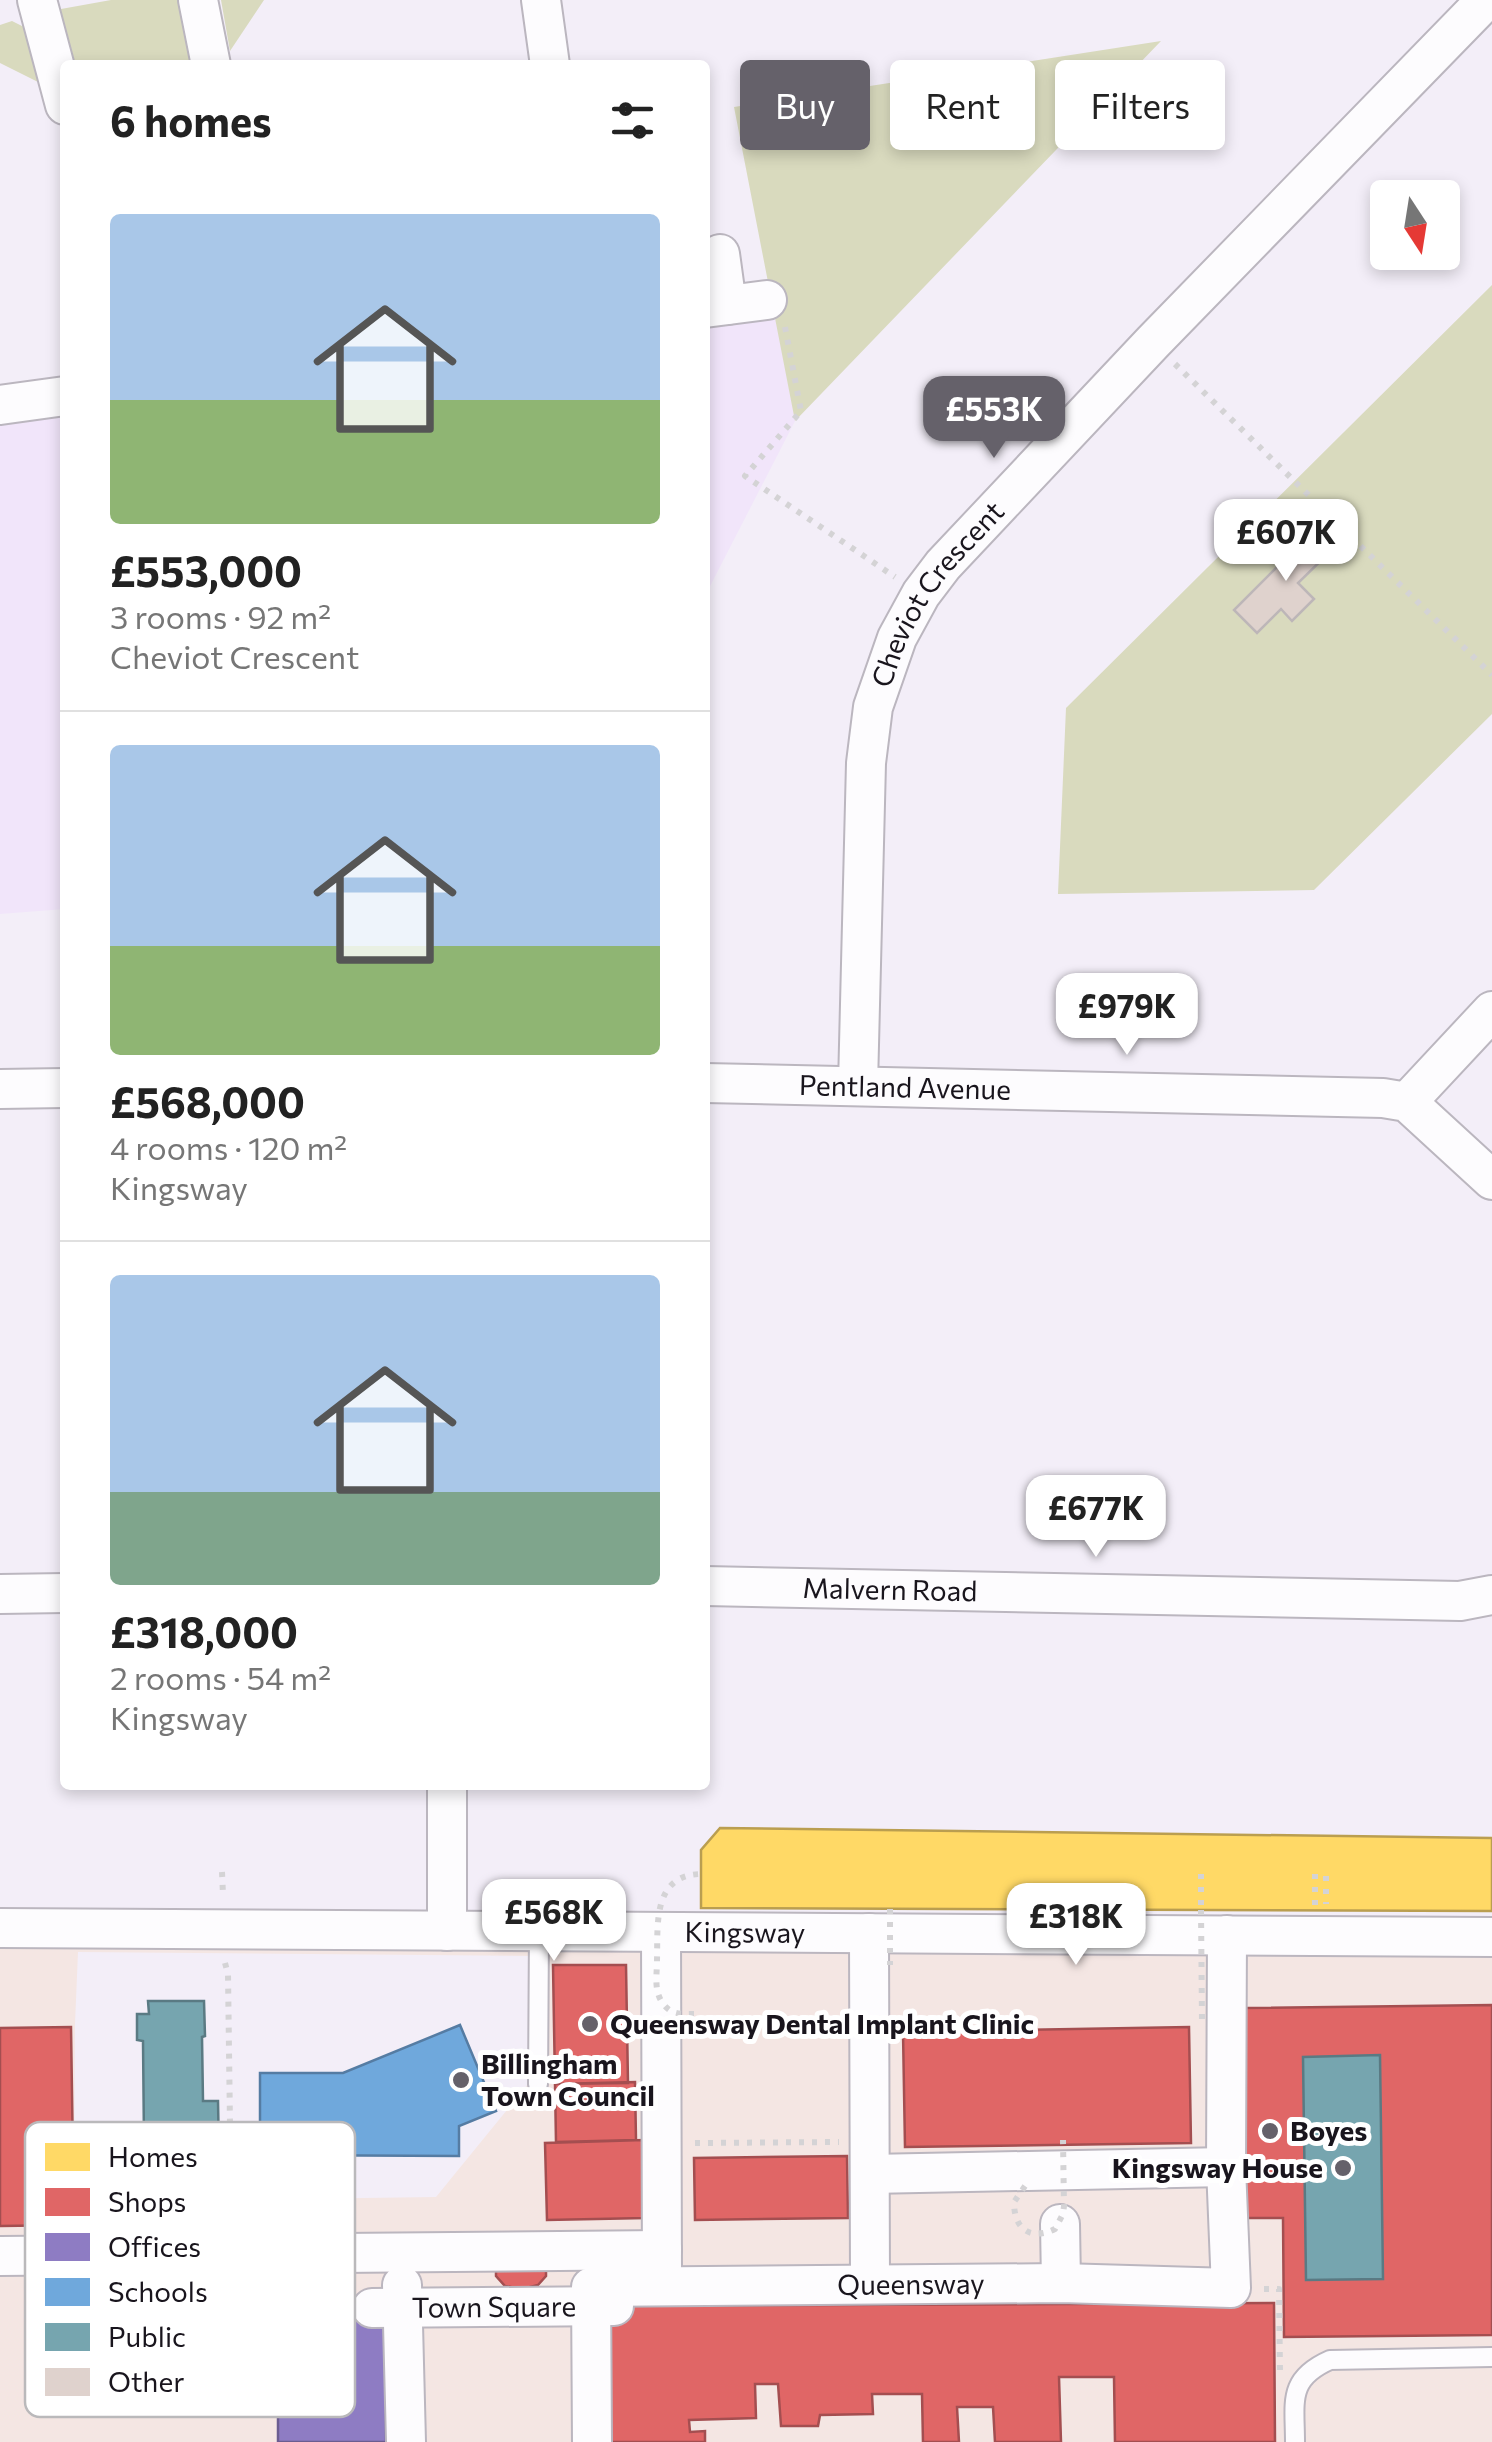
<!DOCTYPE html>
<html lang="en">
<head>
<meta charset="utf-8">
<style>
	body { margin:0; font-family:Commissioner,sans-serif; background:#f2f2f2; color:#222; height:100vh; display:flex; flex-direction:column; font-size:38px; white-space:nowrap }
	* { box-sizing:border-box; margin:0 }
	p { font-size:32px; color:#767676 }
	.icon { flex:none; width:55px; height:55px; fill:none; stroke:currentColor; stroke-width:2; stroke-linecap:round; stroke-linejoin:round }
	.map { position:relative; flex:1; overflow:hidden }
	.side { position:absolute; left:60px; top:60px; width:650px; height:1730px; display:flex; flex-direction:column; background:#fff; border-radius:10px; box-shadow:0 5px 15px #0003 }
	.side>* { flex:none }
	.top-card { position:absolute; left:740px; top:60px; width:600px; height:90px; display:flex; gap:20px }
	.needle { width:65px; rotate:168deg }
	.fabs { position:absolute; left:1370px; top:180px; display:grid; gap:20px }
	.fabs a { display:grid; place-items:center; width:90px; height:90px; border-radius:10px; background:#fff; box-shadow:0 5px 15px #0003; font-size:50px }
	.price { position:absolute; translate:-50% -85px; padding:0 22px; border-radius:20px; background:#fff; color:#222; font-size:32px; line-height:65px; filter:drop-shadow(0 2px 5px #0008) }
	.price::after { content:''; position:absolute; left:50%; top:60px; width:30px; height:22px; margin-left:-15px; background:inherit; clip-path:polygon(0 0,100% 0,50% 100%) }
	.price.selected { background:#65616a; color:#fff }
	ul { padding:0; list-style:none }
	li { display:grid; align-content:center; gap:20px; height:530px; padding:0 50px }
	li+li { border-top:2px solid #e0e0e0 }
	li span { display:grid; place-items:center; height:310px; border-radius:10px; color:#555 }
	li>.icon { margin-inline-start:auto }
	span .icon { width:180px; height:180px; fill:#fffc; stroke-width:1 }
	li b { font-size:42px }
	h2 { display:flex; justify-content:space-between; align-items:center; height:120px; padding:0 50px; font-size:42px }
	.tag { padding:0 35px; border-radius:10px; background:#fff; box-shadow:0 5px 15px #0003; font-size:35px; line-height:90px }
	.tag.selected { background:#65616a; color:#fff }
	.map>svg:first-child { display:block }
	.commercial { fill:#f4e6e3; fill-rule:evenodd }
	.built { fill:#f1e5fa }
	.green { fill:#d9dabe }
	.homes { fill:#ffd966; stroke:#ba9e50; stroke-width:2.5 }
	.shops { fill:#e06666; stroke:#a44e50; stroke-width:2.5 }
	.offices { fill:#8e7cc3; stroke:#6b5d91; stroke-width:2.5 }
	.schools { fill:#6fa8dc; stroke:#557ca3; stroke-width:2.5 }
	.public { fill:#76a5af; stroke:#5a7a83; stroke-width:2.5 }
	.building { fill:#dfd2cd; stroke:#bdb6b8; stroke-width:2.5 }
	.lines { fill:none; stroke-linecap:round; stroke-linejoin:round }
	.lane-casing { stroke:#bbb6bf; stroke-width:22 }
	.street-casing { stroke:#bbb6bf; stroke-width:42 }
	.path { stroke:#d4d3d5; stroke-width:6; stroke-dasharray:5 8; stroke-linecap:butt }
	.lane { stroke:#fdfcfe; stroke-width:18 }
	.street { stroke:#fdfcfe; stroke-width:38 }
	.path-bridge { stroke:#d4d3d5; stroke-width:6; stroke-dasharray:5 8; stroke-linecap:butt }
	.poi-dot { fill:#65616a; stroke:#fff; stroke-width:4 }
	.labels { text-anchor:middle; stroke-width:10; stroke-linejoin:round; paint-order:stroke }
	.street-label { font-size:28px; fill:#19151d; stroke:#fff }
	.poi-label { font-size:28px; font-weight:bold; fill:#19151d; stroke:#fff; text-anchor:start }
	.key { fill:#fff; stroke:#bab9bb; stroke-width:2.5 }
	.key-label { font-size:28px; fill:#19151d }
</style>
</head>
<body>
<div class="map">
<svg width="1492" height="2442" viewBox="0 0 1492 2442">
	<rect width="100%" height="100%" fill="#f3eef8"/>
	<path class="commercial" d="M0 1919 1492 1952V2442H0ZM78 1952 534 1956 533 2078 436 2197 74 2202 75 2024Z"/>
	<path class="built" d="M775 314 795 421 705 596V323Z
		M65 415V909L0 914V424Z"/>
	<path class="green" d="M111 0H183L197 65H66L55 22 61 9Z
		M221 0H264L230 51Z
		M12 21 26 28 40 83 0 63V25Z
		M1161 41 795 421 734 107Z
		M1492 285V714L1314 890 1058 894 1066 708Z"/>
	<path class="homes" d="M720 1828 1492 1838V1911L701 1908V1850Z"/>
	<path class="shops" d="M553 1965H626L628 2083 555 2084Z
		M1492 2005V2335L1284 2337 1283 2218H1242L1243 2008Z
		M71 2027 74 2225 0 2226V2028Z
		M1189 2027 1191 2143 905 2147 903 2032Z
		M635 2082 636 2140 556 2142 555 2084Z
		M644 2140 646 2218 547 2220 545 2143Z
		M847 2156 848 2218 695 2220 694 2158Z
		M496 2264 546 2265V2276L538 2285 522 2289 505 2286 496 2276Z
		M1274 2303 1275 2442H1115L1114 2377H1059L1061 2442H995L993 2407H957L959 2442H923L922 2394H872L873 2414 820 2415 818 2426H781L778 2384H755L756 2418 689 2420 690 2432 705 2431V2442H604L602 2323 617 2306Z"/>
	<path class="offices" d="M372 2308 385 2321 386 2442H278V2384H197L198 2310Z"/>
	<path class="schools" d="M460 2025 496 2111 459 2126V2156L260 2155V2073H343Z"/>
	<path class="public" d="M148 2001H204L205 2036 202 2037 203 2101H218L219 2154H203V2201L74 2203 73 2143 144 2142 143 2041 137 2040V2014H149Z
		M1380 2055 1383 2279 1306 2280 1303 2057Z"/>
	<path class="building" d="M1318 526 1337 545 1298 583 1314 599 1292 621 1281 609 1257 633 1234 610Z"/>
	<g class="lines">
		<defs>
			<path id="lane" d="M538 2084 539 1931
				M1295 2442C1295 2402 1287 2379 1330 2360L1492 2357"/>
			<g id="street">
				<path d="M37 0 65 105"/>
				<path d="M198 0 211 65"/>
				<path d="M541 0 550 65"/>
				<path d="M720 254 727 305"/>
				<path d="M705 308 767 300"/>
				<path d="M0 405 65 396"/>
				<path id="s1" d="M705 1083 1383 1098 1407 1102 1492 1180"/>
				<path id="s2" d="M858 1085 866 763 873 707 897 638 921 594 943 565 1153 342 1486 0"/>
				<path d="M0 1089 65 1088"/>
				<path d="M1407 1102 1492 1011"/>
				<path id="s3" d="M705 1586 1460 1601 1492 1595"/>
				<path d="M0 1594 65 1593"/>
				<path d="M447 1785V1931"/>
				<path id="s4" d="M0 1928 1492 1937"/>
				<path d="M661 1932 662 2274"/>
				<path d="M869 1933 870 2283"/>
				<path d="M870 2174 1226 2167"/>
				<path d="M1060 2224 1061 2283"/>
				<path d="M0 2256 662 2250"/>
				<path d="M402 2285 406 2442"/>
				<path id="s5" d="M372 2308 614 2306"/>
				<path id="s6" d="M592 2442 591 2287 1061 2283 1231 2288 1226 2167 1227 1935"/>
			</g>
		</defs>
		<use href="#lane" class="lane-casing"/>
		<use href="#street" class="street-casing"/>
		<path class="path" d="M785 327 801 411 745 476 895 577
			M1175 364 1492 675
			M222 1872 223 1895
			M1326 1876V1904
			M1201 1905V1871
			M1315 1905V1872
			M225 1963 228 1974 231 2201
			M695 2143 839 2142
			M1264 2289H1279L1280 2371"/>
		<use href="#lane" class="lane"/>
		<use href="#street" class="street"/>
		<path class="path-bridge" d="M890 1909V1965
			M1201 1910 1202 2021
			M694 2014C682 2014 673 2015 665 2006 653 1993 657 1976 657 1960 658 1925 652 1875 701 1874
			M1025 2186 1014 2202C1014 2229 1030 2241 1055 2229L1063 2214 1064 2206 1063 2140"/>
	</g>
	<g class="poi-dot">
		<circle cx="590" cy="2024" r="10"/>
		<circle cx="461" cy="2080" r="10"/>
		<circle cx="1270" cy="2131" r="10"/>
		<circle cx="1343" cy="2168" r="10"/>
	</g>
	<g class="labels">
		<g class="street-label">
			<text dy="10" stroke="none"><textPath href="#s2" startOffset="510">Cheviot Crescent</textPath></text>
			<text dy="10" stroke="none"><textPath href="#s1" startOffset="200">Pentland Avenue</textPath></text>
			<text dy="10" stroke="none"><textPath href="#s3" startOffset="185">Malvern Road</textPath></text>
			<text dy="10" stroke="none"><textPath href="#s4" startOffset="745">Kingsway</textPath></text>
			<text dy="10" stroke="none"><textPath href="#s6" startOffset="475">Queensway</textPath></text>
			<text dy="10" stroke="none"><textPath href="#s5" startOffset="122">Town Square</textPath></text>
		</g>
		<g class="poi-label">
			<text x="610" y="2034">Queensway Dental Implant Clinic</text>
			<text x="481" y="2074">Billingham<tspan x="481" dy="32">Town Council</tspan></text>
			<text x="1290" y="2141">Boyes</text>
			<text x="1323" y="2178" text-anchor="end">Kingsway House</text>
		</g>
	</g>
	<rect x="25" y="2122" width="330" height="295" rx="15" class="key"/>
	<rect x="45" y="2143" width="45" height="28" fill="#ffd966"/>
	<rect x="45" y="2188" width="45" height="28" fill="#e06666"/>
	<rect x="45" y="2233" width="45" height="28" fill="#8e7cc3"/>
	<rect x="45" y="2278" width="45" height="28" fill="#6fa8dc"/>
	<rect x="45" y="2323" width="45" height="28" fill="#76a5af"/>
	<rect x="45" y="2368" width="45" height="28" fill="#dfd2cd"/>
	<g class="key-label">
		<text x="108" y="2167">Homes</text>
		<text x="108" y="2212">Shops</text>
		<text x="108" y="2257">Offices</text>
		<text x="108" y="2302">Schools</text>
		<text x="108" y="2347">Public</text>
		<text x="108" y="2392">Other</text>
	</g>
</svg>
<div class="fabs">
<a><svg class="needle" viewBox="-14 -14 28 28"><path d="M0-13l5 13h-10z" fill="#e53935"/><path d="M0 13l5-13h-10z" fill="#767676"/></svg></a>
</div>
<b class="price selected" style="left:994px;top:461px">£553K</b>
<b class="price" style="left:1286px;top:584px">£607K</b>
<b class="price" style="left:1127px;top:1058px">£979K</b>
<b class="price" style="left:1096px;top:1560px">£677K</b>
<b class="price" style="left:554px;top:1964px">£568K</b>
<b class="price" style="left:1076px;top:1968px">£318K</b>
<div class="top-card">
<a class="tag selected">Buy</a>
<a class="tag">Rent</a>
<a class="tag">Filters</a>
</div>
<section class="side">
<h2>6 homes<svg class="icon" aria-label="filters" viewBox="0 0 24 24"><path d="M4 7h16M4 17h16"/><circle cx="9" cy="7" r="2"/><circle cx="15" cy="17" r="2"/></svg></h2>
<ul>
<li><span style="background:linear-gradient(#a9c7e8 60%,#8fb573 0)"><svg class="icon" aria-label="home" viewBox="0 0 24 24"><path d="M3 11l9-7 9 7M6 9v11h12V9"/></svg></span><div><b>£553,000</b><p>3 rooms · 92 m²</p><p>Cheviot Crescent</p></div></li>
<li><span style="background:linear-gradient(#a9c7e8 65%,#8fb573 0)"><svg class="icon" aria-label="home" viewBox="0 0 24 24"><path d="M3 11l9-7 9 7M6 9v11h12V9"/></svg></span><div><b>£568,000</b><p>4 rooms · 120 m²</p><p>Kingsway</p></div></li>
<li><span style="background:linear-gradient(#a9c7e8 70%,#7fa58c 0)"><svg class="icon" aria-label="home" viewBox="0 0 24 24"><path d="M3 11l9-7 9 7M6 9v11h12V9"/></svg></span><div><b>£318,000</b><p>2 rooms · 54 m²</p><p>Kingsway</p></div></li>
</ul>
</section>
</div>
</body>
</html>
